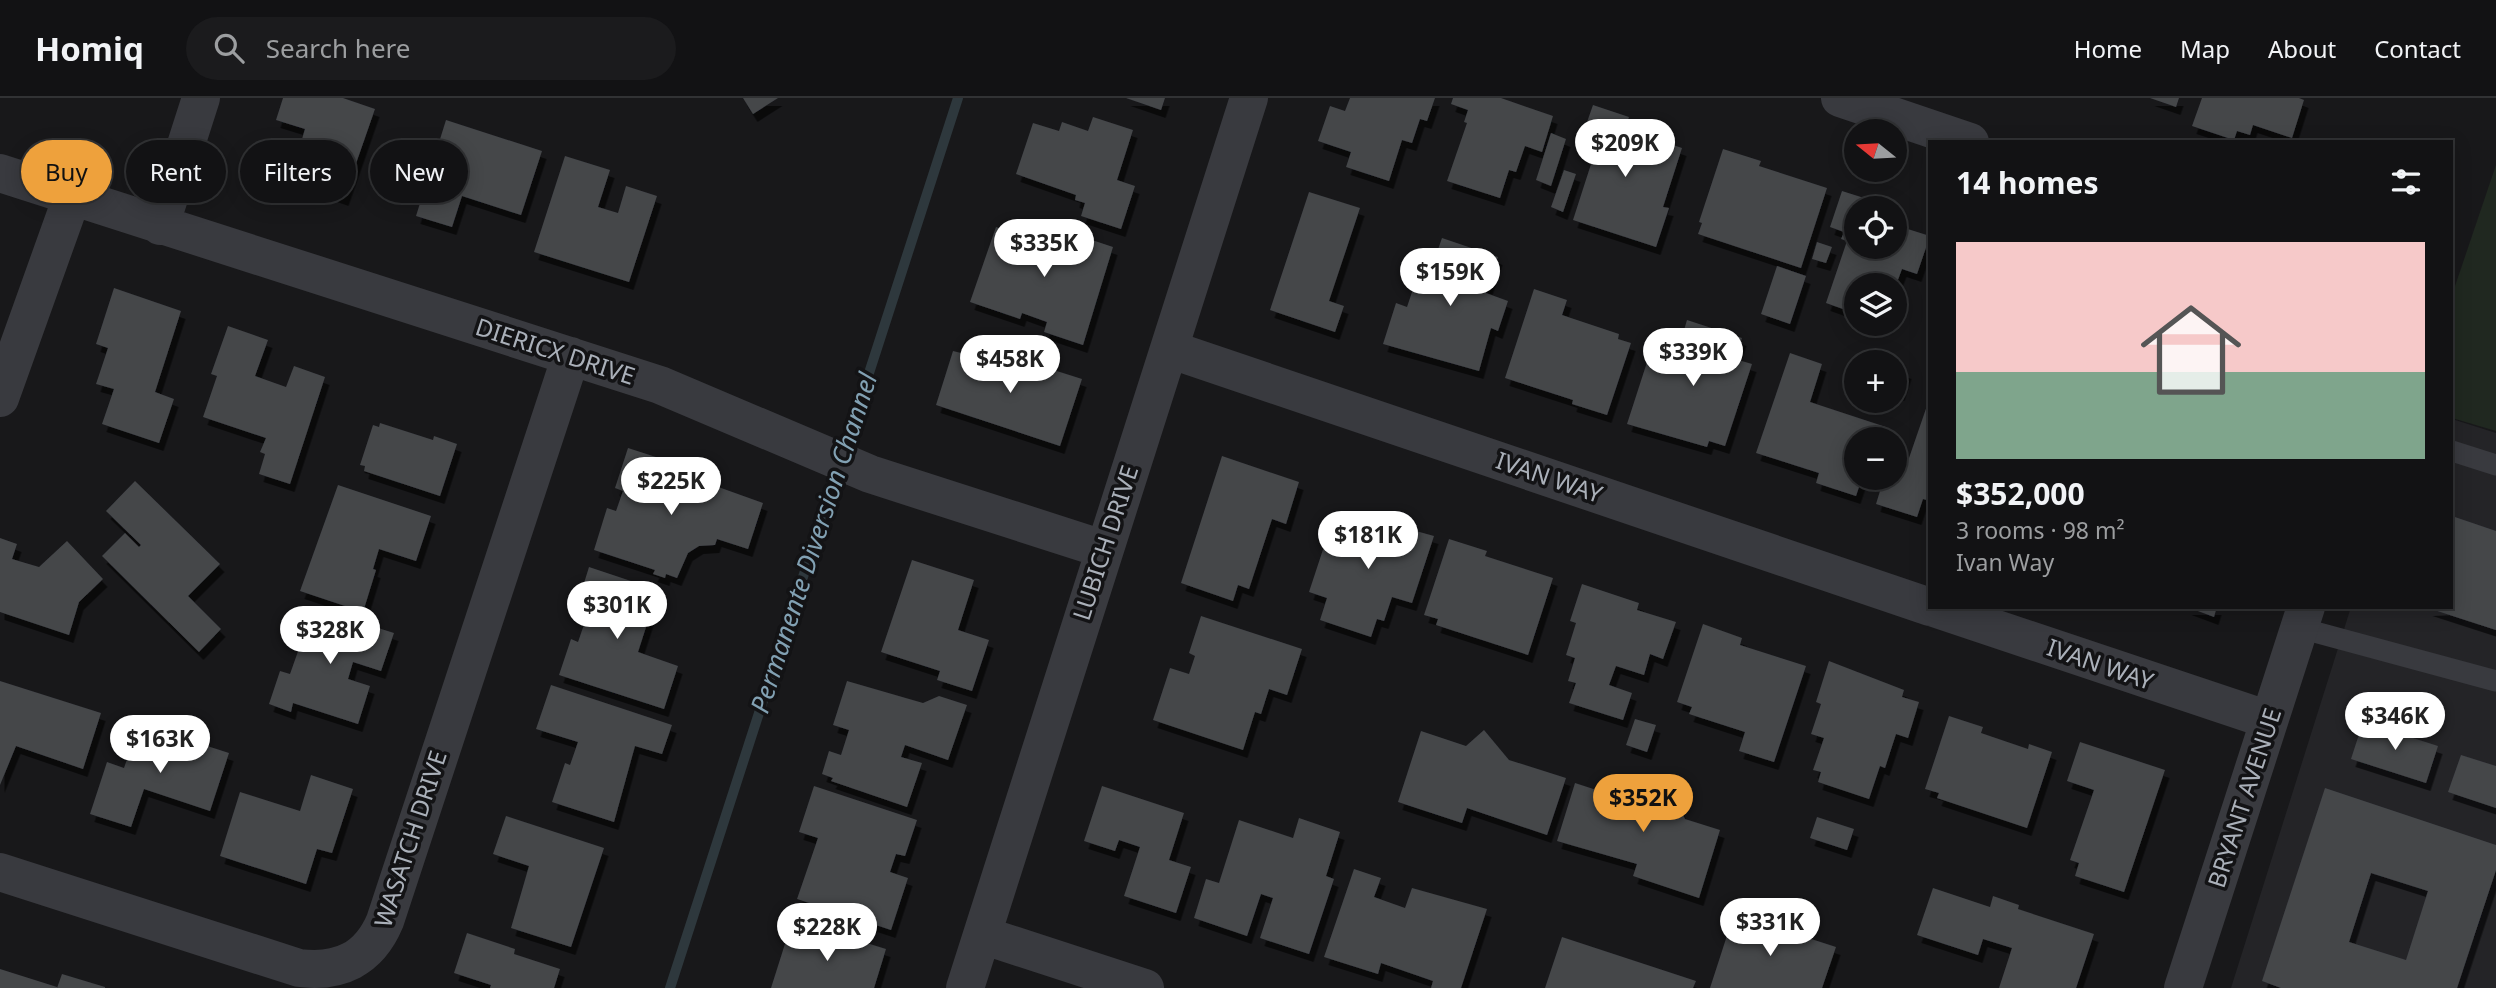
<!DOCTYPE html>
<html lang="en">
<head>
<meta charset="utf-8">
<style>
	body { margin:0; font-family:"Noto Sans",sans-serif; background:#1b1b1d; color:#f1f3f6; height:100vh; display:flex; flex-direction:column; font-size:26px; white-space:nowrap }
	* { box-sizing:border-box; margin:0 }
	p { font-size:23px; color:#9c9ea0 }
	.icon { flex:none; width:38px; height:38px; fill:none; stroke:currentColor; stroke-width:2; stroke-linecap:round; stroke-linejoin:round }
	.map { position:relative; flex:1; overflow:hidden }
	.sheet { position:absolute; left:1928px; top:42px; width:525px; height:469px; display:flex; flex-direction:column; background:#121214; border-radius:0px; box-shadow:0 4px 18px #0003,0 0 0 2px #313234 }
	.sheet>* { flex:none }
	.guide { position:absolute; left:21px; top:42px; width:665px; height:63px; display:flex; gap:14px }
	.needle { width:46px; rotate:288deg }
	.fabs { position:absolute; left:1844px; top:21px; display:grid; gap:14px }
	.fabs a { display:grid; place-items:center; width:63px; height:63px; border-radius:50%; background:#121214; box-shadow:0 4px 18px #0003,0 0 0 2px #313234; font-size:35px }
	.price { position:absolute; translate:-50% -60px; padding:0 16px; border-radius:24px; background:#fff; color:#222; font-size:23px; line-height:46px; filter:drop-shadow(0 2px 4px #0008) }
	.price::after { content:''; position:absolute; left:50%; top:42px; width:21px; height:16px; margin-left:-10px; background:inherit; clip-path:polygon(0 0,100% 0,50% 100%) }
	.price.on { background:#eea13c; color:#111 }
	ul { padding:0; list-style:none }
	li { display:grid; align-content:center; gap:14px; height:371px; padding:0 28px }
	li span { display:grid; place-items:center; height:217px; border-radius:0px; color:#555 }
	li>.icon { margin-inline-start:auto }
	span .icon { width:126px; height:126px; fill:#fffc; stroke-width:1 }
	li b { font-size:30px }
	h2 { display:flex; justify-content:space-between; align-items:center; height:84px; padding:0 28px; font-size:30px }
	.pill { padding:0 24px; border-radius:32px; background:#121214; box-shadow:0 4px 18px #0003,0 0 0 2px #313234; font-size:24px; line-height:63px }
	.pill.on { background:#eea13c; color:#111 }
	header { display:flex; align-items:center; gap:42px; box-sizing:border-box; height:98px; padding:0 35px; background:#121214; border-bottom:2px solid #313234 }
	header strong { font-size:33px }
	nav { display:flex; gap:38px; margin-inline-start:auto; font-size:24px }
	.search { width:490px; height:63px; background:#1b1b1d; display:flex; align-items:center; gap:18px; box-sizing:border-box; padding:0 24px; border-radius:38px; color:#9c9ea0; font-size:26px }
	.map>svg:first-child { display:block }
	.built { fill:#242427 }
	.green { fill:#202820 }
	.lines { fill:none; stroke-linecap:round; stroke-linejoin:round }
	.stream { stroke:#2e383d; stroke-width:10 }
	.building { fill:#44464a; fill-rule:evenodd; filter:url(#shadow) }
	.lane { stroke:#393a3f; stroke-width:21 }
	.street { stroke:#393a3f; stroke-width:38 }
	.labels { text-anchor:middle; stroke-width:7; stroke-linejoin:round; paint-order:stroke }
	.street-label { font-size:24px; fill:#aab0b9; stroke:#131315 }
	.water-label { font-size:26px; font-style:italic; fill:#82a1b3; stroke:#131315 }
</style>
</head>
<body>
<header>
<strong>Homiq</strong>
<div class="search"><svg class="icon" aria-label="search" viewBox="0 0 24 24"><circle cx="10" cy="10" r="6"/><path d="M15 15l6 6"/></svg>Search here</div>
<nav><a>Home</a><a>Map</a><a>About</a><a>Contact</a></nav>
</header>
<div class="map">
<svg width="2496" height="890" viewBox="0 0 2496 890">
	<defs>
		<filter id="shadow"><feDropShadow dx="4.5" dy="8" stdDeviation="0" flood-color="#0009"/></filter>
	</defs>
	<rect width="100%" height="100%" fill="#18181a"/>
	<path class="built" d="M2452 321 2496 335V890H2231L2351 509H2452Z"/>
	<path class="green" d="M2496 67V333L2452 320V197Z"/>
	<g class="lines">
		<path class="stream" d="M670 890 958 0"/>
	</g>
	<path class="building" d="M283 0H343L375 11 344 100 296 83 303 63 296 61 305 31 276 22Z
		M743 0H778L753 16Z
		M1126 0H1165L1161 12Z
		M1350 0H1435L1427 23 1420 21 1412 45 1402 42 1389 83 1346 69 1351 54 1318 43 1330 8 1345 13Z
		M1453 0H1501L1553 18 1542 54 1525 48 1516 74 1509 72 1500 100 1447 83 1467 25 1464 24 1468 12 1451 6Z
		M2150 0H2179L2176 9Z
		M2202 0H2299L2304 2 2292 40 2253 27 2250 37 2237 33 2234 42 2192 28Z
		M1593 7 1629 19 1625 31 1682 50 1663 109 1669 110 1656 149 1573 122 1592 63 1593 51 1579 47Z
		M1093 19 1133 32 1117 82 1135 88 1121 131 1081 118 1085 105 1075 102 1076 97 1016 76 1033 25 1059 33 1062 24 1088 33Z
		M446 22 542 53 521 117 462 98 452 129 416 118Z
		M1551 35 1566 41 1551 88 1536 82Z
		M1723 51 1761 63 1759 68 1827 90 1801 170 1698 136 1702 125 1699 124Z
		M565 58 610 72 598 109 618 115 626 88 657 98 629 184 534 154Z
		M1564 72 1576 76 1563 114 1551 109Z
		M1842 93 1880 105 1879 110H1857V149H1895V127L1930 138 1917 176 1902 171 1896 187H1857V216L1826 205 1847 143 1841 141 1844 134 1830 129Z
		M1309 94 1360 110 1329 203 1344 208 1335 234 1270 212Z
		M996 129 1032 141 1036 129 1061 137 1062 132 1113 149 1083 247 1044 234 1047 224 1022 215 1020 221 970 204Z
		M1442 140 1498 159 1486 195 1508 203 1498 233 1491 230 1479 273 1383 246 1396 205 1407 209 1417 179 1422 180 1429 161 1434 163Z
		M1817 144 1832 149 1826 165 1812 161Z
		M1777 168 1806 178 1790 226 1761 216Z
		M114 190 181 213 155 294 174 301 159 345 102 326 114 291 96 286 108 250 96 246Z
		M1534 191 1567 202 1562 217 1619 236 1618 241 1631 245 1607 317 1572 306 1573 302 1505 280Z
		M1687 222 1742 240 1735 261 1752 266 1725 348 1709 343 1707 349 1627 326 1649 258 1667 264 1676 237 1682 239Z
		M228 228 268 242 255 278 286 289 294 268 325 279 290 386 259 376 265 356 260 354 266 340 203 319 217 278 211 276Z
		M967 251 1039 274 1041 268 1082 281 1060 348 936 307 953 253 965 256Z
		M1790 255 1822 266 1810 304 1886 329 1882 341H1857V380H1862L1856 398 1816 385 1819 375 1756 355Z
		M1895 269 1907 273 1900 295 1895 293Z
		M1930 299V403L1923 401 1917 419 1876 406 1884 380H1895V368L1903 371 1906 359 1909 360Z
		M380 325 433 342 434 338 457 346 440 398 364 373 365 368 360 367 373 327 379 329Z
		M628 350 659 360 657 367 763 405 748 451 717 441 715 447 699 448 688 455 677 480 666 476 665 480 653 476 655 472 594 452 607 410 616 413 623 393 615 390Z
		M1222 358 1299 384 1286 426 1272 421 1249 491 1238 487 1233 503 1181 485Z
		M135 383 220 466 188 498 221 531 199 554 102 458 125 435 139 449 141 447 106 413Z
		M338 387 431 418 416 463 379 451 373 471 376 472 363 514 300 493Z
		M1335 415 1353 421 1355 416 1434 438 1412 505 1392 499 1384 523 1377 521 1371 539 1320 522 1327 500 1309 494Z
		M2452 418 2496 433V532L2428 510 2452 509Z
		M0 440 17 446 12 461 39 469 67 443 103 481 79 504 69 537 0 514Z
		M1449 441 1487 453 1485 458 1553 480 1528 557 1436 527 1438 521 1424 517Z
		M912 462 974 482 958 532 989 542 972 593 937 582 940 573 881 554Z
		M589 469 658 492 638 554 678 568 664 611 559 577 571 541 578 544 588 515 576 511Z
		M1582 486 1639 505 1637 512 1676 524 1663 561 1650 556 1644 577 1616 568 1609 587 1632 595 1623 622 1569 605 1576 585 1568 583 1575 560 1566 557 1576 525 1570 523Z
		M299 509 354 530 356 523 394 535 381 573 353 564 348 581 370 588 358 626 293 605 291 614 269 606 280 573 290 576 302 542 290 538Z
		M2187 509H2217L2214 519Z
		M1201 518 1302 551 1287 597 1269 591 1261 616 1255 614 1243 652 1153 622 1170 570 1189 576 1195 558 1189 555Z
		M1703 526 1742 540 1740 547 1806 568 1774 664 1739 653 1745 634 1689 616 1692 609 1677 604Z
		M1829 563 1904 592 1902 599 1919 604 1908 640 1896 636 1885 670 1880 668 1869 701 1818 684 1821 674 1813 672 1824 640 1811 636 1821 606 1816 604Z
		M0 583 101 615 83 671 16 648 0 687Z
		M847 583 923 605 939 598 967 607 948 662 905 647 901 659 922 665 907 709 831 683 833 680 822 676 829 653 841 657 849 632 833 627Z
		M551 587 672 627 662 656 635 648 614 724 552 704 565 665 570 667 578 644 536 631Z
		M1949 618 1983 629 1981 635 2028 651 2029 646 2052 654 2027 730 1937 700 1939 695 1925 691Z
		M1635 621 1656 627 1647 654 1626 647Z
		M2363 624 2438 648 2426 685 2351 661Z
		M139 626 229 655 210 713 144 691 131 729 90 716 107 664 124 670Z
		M1484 632 1509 662 1566 680 1547 737 1467 710 1462 725 1398 704 1421 633 1466 648Z
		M2080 644 2165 672 2124 794 2075 778 2079 765 2070 762 2094 692 2067 683Z
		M2461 657 2496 668V710L2448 694Z
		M311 677 353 691 332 755 317 751 306 786 220 758 240 694 300 713Z
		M1665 679 1685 721 1720 732 1699 800 1633 778 1637 766 1557 743 1575 685 1621 700Z
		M814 688 917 722 905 758 896 756 890 774 908 780 891 832 797 801 818 740 799 734Z
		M1102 688 1184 715 1169 762 1191 769 1176 815 1124 798 1140 749 1119 742 1115 753 1084 743Z
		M2325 690 2496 747V772L2457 890H2281L2262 883ZM2371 775 2428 793 2406 862 2349 844Z
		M506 718 604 750 571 849 511 830 529 768 493 756Z
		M1817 719 1854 731 1847 752 1810 740Z
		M1299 720 1340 734 1326 778 1334 781 1309 856 1260 840 1273 800 1261 796 1247 838 1194 820 1206 781 1219 785 1239 722 1293 740Z
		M1354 771 1381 780 1374 799 1405 810 1412 790 1487 811 1461 890H1431L1433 883 1381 865 1378 876 1324 859Z
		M1933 790 1990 809 1993 798 2019 807 2018 811 2094 836 2076 890H1999L2012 850 1983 841 1978 857 1917 837Z
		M1734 816 1836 849 1822 890H1710Z
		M790 830 838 845 841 837 886 851 874 890H771Z
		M467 835 515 851 514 856 560 871 554 890H490L491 887 454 875Z
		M1562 839 1696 883 1693 890H1545Z
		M0 871 57 889V890H0Z
		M62 876 105 889V890H57Z"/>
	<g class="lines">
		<path class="lane" d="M2452 353 2496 367
			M2300 530 2496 583"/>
		<path class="street" d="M1840 0 1970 44
			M0 75 660 287 870 376 1103 451
			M160 128 201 0
			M1169 251 1930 509
			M0 300 72 99
			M1931 509 2269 622
			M0 774 299 870C340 875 369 861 385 823L571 258
			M982 837 1145 890
			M965 890 1249 0
			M2183 890 2306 509"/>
	</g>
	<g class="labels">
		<g class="street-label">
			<text transform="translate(555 254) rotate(18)" y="8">DIERICX DRIVE</text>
			<text transform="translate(1549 380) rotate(19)" y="8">IVAN WAY</text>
			<text transform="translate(1106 445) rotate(-72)" y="8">LUBICH DRIVE</text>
			<text transform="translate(2100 567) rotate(19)" y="8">IVAN WAY</text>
			<text transform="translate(2245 700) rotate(-72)" y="8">BRYANT AVENUE</text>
			<text transform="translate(411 741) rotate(-72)" y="8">WASATCH DRIVE</text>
		</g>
		<g class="water-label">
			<text transform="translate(814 445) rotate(-72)" y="9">Permanente Diversion Channel</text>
		</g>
	</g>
</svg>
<div class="fabs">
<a><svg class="needle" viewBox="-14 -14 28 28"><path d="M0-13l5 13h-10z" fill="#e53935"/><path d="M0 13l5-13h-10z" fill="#9c9ea0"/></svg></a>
<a><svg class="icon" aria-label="locate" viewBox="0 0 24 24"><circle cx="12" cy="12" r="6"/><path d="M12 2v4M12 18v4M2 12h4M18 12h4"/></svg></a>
<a><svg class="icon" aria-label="layers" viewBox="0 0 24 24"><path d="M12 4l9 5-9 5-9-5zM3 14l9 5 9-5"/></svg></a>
<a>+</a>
<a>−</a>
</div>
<b class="price" style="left:1625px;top:81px">$209K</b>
<b class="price" style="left:1044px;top:181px">$335K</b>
<b class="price" style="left:1450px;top:210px">$159K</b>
<b class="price" style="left:1693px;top:290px">$339K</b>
<b class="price" style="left:1010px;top:297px">$458K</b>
<b class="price" style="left:671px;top:419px">$225K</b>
<b class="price" style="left:1368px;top:473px">$181K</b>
<b class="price" style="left:617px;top:543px">$301K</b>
<b class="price" style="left:330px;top:568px">$328K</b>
<b class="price" style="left:2395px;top:654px">$346K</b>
<b class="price" style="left:160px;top:677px">$163K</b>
<b class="price on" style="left:1643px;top:736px">$352K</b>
<b class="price" style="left:1770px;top:860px">$331K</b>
<b class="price" style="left:827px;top:865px">$228K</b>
<div class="guide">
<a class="pill on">Buy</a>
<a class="pill">Rent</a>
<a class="pill">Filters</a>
<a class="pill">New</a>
</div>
<section class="sheet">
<h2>14 homes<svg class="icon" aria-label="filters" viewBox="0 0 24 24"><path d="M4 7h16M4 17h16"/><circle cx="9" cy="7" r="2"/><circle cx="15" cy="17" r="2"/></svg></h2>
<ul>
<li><span style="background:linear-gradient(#f6c9c9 60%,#7fa58c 0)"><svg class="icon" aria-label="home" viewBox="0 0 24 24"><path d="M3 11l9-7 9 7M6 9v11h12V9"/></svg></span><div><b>$352,000</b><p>3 rooms · 98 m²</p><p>Ivan Way</p></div></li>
</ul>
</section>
</div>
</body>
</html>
